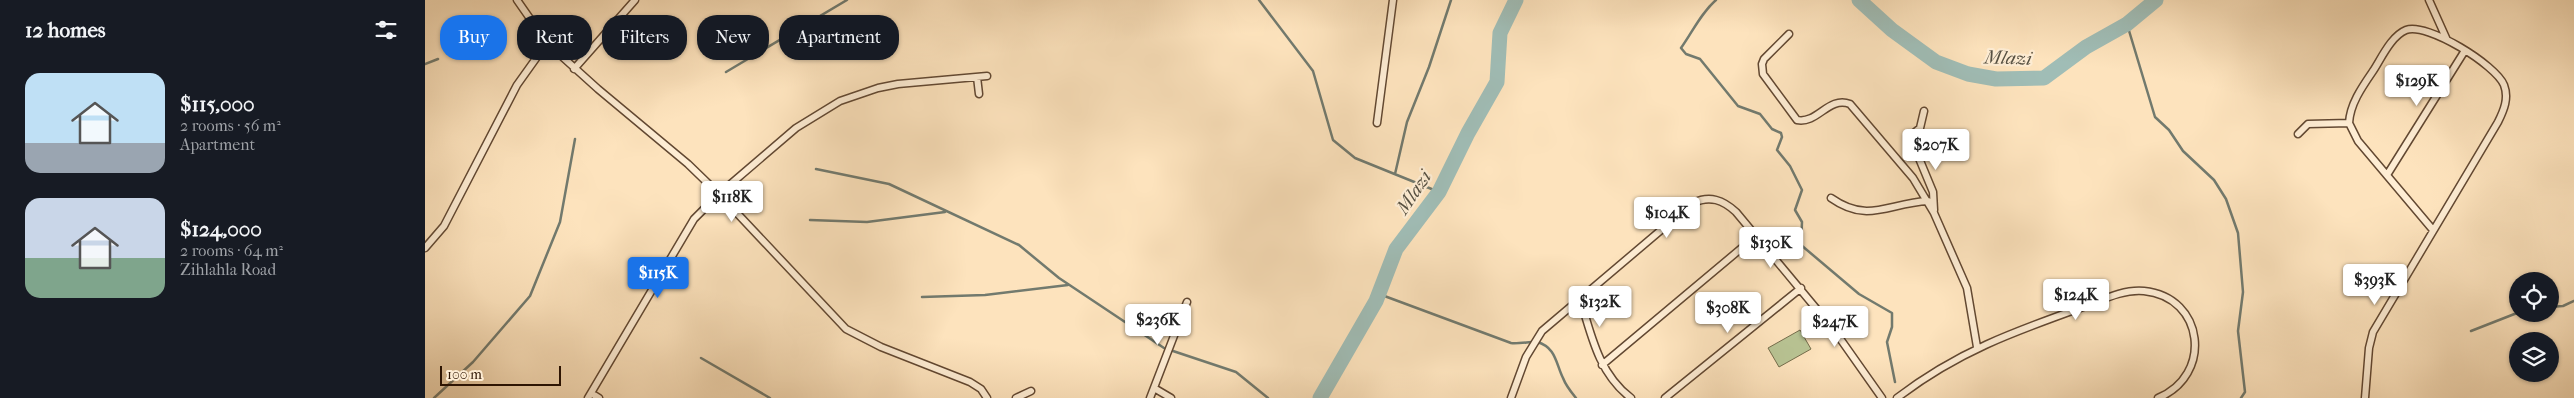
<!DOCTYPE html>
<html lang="en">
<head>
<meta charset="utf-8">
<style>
	body { margin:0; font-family:"IM FELL French Canon",serif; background:#20242c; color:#f1f3f6; height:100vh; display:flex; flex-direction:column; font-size:19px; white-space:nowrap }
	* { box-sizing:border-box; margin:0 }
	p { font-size:16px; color:#9ea1a6 }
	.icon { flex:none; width:28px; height:28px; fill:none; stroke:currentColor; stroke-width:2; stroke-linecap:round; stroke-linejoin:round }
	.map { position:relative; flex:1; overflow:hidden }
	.sheet { display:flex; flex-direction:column; background:#171b24; width:425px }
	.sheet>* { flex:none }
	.guide { position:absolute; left:15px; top:15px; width:475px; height:45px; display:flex; gap:10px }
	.fabs { position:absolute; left:2084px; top:272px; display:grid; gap:10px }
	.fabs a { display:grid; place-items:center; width:50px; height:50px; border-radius:50%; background:#171b24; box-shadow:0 1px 4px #0004; font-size:25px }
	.scale { position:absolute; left:15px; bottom:12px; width:121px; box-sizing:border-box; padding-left:5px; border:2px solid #2e1503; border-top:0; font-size:14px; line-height:18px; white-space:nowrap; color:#2e1503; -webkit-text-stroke:4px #feedd4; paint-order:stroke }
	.price { position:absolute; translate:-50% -42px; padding:0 11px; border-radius:5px; background:#fff; color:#222; font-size:16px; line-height:32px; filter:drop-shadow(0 1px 2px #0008) }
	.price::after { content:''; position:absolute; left:50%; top:30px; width:15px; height:11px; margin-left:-8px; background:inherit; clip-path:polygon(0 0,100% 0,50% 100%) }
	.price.active { background:#1a73e8; color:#fff }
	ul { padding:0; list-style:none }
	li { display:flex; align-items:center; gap:15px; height:125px; padding:0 25px }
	li span { display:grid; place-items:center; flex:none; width:140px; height:100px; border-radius:15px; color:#555 }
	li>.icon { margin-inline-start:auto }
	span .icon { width:60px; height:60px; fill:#fffc; stroke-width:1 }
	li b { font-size:21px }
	h2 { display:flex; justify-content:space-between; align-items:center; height:60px; padding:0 25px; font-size:21px }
	.chip { padding:0 18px; border-radius:20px; background:#171b24; box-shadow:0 1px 4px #0004; font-size:18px; line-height:45px }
	.chip.active { background:#1a73e8; color:#fff }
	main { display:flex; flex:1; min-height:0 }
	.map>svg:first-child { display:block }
	.green { fill:#b9c595; stroke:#746d4c }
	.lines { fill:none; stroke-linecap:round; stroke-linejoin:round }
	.stream { stroke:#727a6e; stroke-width:2.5 }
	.river { stroke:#a0bdb6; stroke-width:15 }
	.street-casing { stroke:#624832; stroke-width:9 }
	.street { stroke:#feedd4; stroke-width:6 }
	.labels { text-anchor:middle; stroke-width:4.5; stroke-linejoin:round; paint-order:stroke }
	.water-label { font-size:19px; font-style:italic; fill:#565042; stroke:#feedd4 }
</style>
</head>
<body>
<main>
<section class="sheet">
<h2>12 homes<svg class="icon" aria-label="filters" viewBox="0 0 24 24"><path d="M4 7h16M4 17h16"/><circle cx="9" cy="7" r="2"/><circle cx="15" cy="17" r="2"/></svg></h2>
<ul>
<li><span style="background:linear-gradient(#bfe0f5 70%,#9aa5b1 0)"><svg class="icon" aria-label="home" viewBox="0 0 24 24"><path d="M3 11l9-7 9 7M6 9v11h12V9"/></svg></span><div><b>$115,000</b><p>2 rooms · 56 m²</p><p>Apartment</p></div></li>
<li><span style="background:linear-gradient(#c9d6e8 60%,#7fa58c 0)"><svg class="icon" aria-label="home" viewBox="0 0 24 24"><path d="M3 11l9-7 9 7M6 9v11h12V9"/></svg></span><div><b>$124,000</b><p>2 rooms · 64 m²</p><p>Zihlahla Road</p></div></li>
</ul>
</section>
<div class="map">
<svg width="2149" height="398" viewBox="0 0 2149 398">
	<rect width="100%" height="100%" fill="#fde3bd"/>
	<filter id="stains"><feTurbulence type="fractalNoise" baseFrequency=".004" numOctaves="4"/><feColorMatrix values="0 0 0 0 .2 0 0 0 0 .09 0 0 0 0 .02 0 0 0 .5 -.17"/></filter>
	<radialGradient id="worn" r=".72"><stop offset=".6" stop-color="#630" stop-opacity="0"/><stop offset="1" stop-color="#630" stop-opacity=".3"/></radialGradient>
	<path class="green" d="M1375 330 1386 349 1354 367 1343 348Z"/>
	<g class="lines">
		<path class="stream" d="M834 0 888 71 908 140 930 158 1014 192
			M1291 0C1276 13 1268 31 1256 48L1261 54 1275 59 1313 106 1335 114 1347 129 1356 133 1357 137 1352 150 1365 166 1377 190 1370 210 1377 222 1376 245 1434 294 1467 313V327L1462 342 1470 382
			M1702 24 1730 117 1744 130 1758 151 1789 180 1801 199 1813 233 1818 292 1813 331 1820 392 1816 398
			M0 64 13 59
			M301 72 422 0
			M391 169 464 184 594 245 634 278 739 348
			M970 174 982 122 1004 67 1026 0
			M385 220 442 222 520 212
			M954 294 1086 343C1093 344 1109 341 1112 342 1131 347 1131 364 1138 378 1141 386 1146 392 1151 398
			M497 297 560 295 643 285
			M2125 307 2138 306 2149 301
			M2046 331 2092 313
			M748 351 811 372 843 398
			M276 358 345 398
			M9 398 48 362 105 296 135 222 150 139"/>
		<path class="river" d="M1434 0 1467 30 1511 62 1543 74 1571 79 1619 78 1661 47 1702 24 1731 0
			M895 398 951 301 971 249 1014 192 1043 133 1072 82 1075 33 1091 0"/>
		<defs>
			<path id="street" d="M92 0 122 43 173 89 263 164 294 194 421 329 456 347 545 382 556 389 562 398
				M2004 0 2022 40
				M1364 34 1339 59 1337 64 1338 74 1372 120C1393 124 1403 96 1425 104L1488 178 1509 213 1542 288 1552 347
				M149 69 210 0
				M552 77 554 94
				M1499 111 1495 128 1489 133 1491 151 1508 192 1509 210
				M952 123 968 0
				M1873 134 1883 124 1924 123
				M1962 175 2039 52
				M1406 198C1443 224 1463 203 1503 201
				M0 248 19 226 92 85 122 43
				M1155 298C1166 335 1174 374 1206 398
				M1177 365 1331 236
				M729 388 746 398
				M166 393 174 398
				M163 398 269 219 294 194 371 128 415 101 453 88 473 84 562 76
				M591 398 606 391
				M725 398 762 302
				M1086 398 1101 357 1117 331 1268 203C1285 195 1298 200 1311 212L1409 330 1457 398
				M1240 398 1376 288
				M1472 398C1532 352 1588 332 1658 307 1677 300 1698 289 1719 291 1780 297 1788 376 1733 398
				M1940 398 1944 348 1948 332 2073 122C2079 110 2084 98 2079 85 2071 65 2002 22 1981 30 1966 36 1956 59 1948 71 1937 87 1925 104 1924 123L1933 141 2008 230"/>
		</defs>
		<use href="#street" class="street-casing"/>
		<use href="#street" class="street"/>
	</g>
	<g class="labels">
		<g class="water-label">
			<text transform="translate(1583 57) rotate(2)" y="7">Mlazi</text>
			<text transform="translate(988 192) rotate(-56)" y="7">Mlazi</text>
		</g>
	</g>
	<rect width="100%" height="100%" filter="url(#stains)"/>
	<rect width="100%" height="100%" fill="url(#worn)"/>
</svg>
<div class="fabs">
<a><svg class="icon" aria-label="locate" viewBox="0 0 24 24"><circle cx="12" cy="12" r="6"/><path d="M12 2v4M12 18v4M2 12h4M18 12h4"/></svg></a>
<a><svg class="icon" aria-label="layers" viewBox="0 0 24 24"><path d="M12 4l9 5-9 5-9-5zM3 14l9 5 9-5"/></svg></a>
</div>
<div class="scale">100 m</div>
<b class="price" style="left:1992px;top:107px">$129K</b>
<b class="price" style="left:1511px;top:171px">$207K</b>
<b class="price" style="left:307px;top:223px">$118K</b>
<b class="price" style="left:1242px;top:239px">$104K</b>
<b class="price" style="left:1346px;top:269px">$130K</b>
<b class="price active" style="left:233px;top:299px">$115K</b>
<b class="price" style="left:1950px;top:306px">$393K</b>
<b class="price" style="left:1651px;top:321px">$124K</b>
<b class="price" style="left:1175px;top:328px">$132K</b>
<b class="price" style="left:1303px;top:334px">$308K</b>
<b class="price" style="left:733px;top:346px">$236K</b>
<b class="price" style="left:1410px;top:348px">$247K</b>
<div class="guide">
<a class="chip active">Buy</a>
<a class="chip">Rent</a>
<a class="chip">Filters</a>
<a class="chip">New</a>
<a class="chip">Apartment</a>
</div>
</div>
</main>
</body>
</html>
